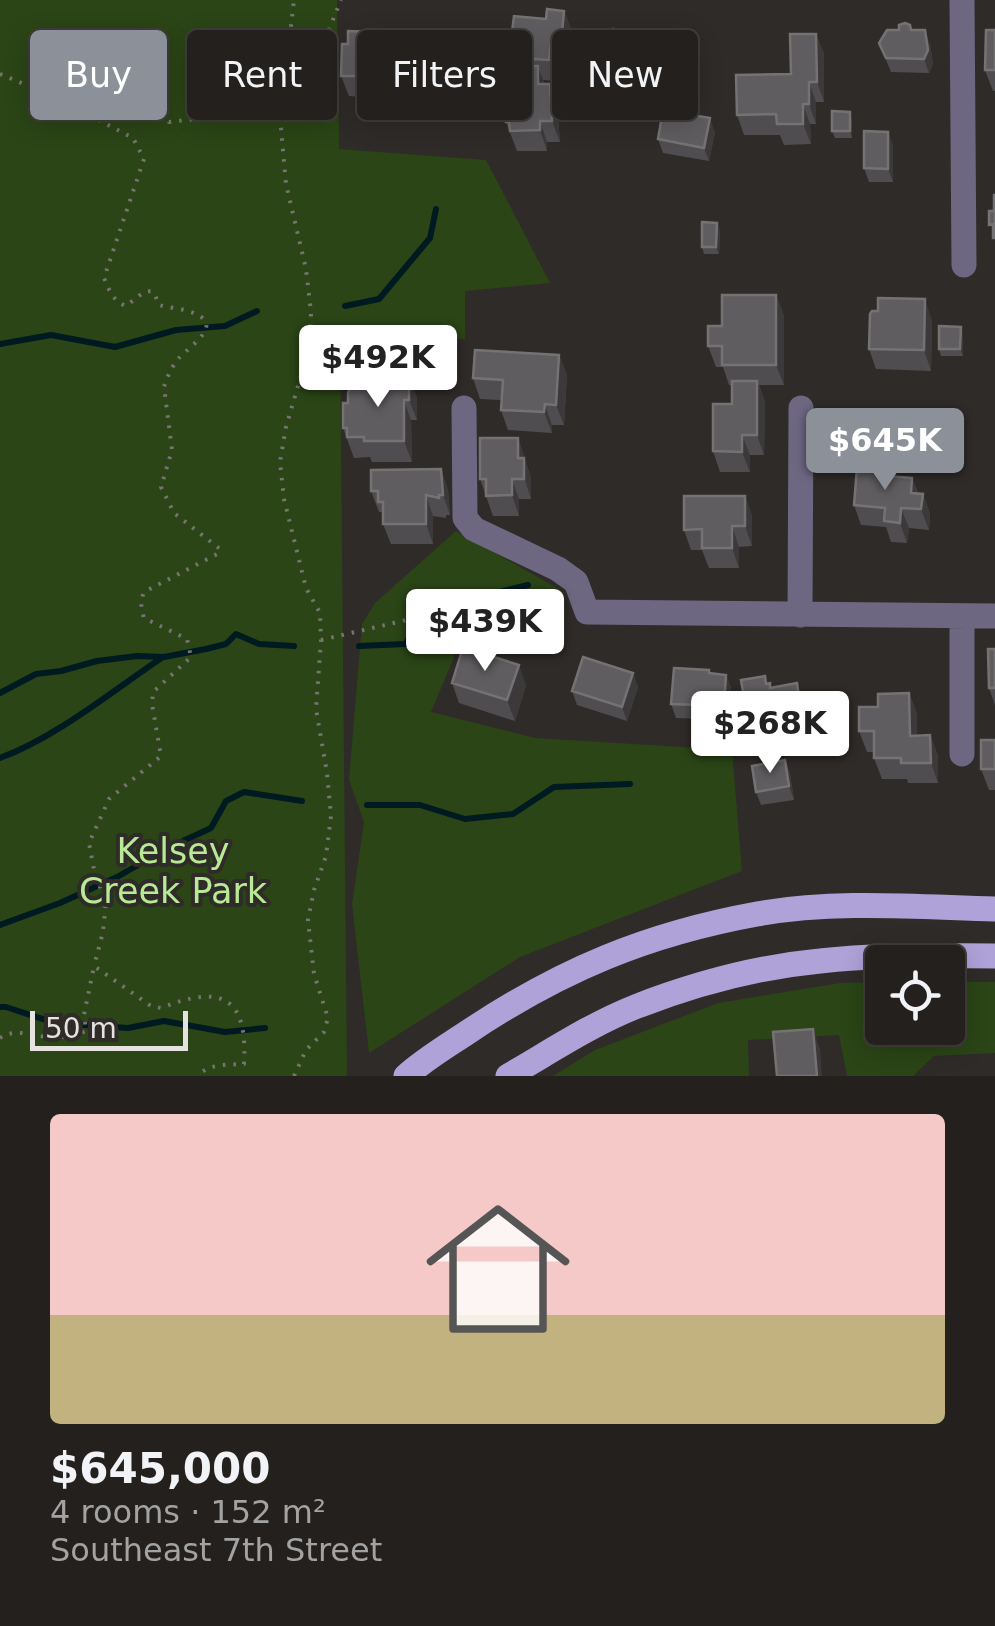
<!DOCTYPE html>
<html lang="en">
<head>
<meta charset="utf-8">
<style>
	body { margin:0; font-family:"DejaVu Sans",sans-serif; background:#2f2d2b; color:#f1f3f6; height:100vh; display:flex; flex-direction:column; font-size:38px; white-space:nowrap }
	* { box-sizing:border-box; margin:0 }
	p { font-size:32px; color:#a3a3a4 }
	.icon { flex:none; width:55px; height:55px; fill:none; stroke:currentColor; stroke-width:2; stroke-linecap:round; stroke-linejoin:round }
	.map { position:relative; height:1076px; overflow:hidden }
	.panel { display:flex; flex-direction:column; background:#23201e; flex:1 }
	.panel>* { flex:none }
	.guide { position:absolute; left:30px; top:30px; width:935px; height:90px; display:flex; gap:20px }
	.fabs { position:absolute; left:865px; top:945px; display:grid; gap:20px }
	.fabs a { display:grid; place-items:center; width:100px; height:100px; border-radius:10px; background:#23201e; box-shadow:0 5px 25px #0003,0 0 0 2px #403e3c; font-size:50px }
	.scale { position:absolute; left:30px; bottom:25px; width:158px; box-sizing:border-box; padding-left:10px; border:5px solid #e5e2e0; border-top:0; font-size:28px; line-height:35px; white-space:nowrap; color:#e5e2e0; -webkit-text-stroke:8px #2f2b28; paint-order:stroke }
	.price { position:absolute; translate:-50% -85px; padding:0 22px; border-radius:10px; background:#fff; color:#222; font-size:32px; line-height:65px; filter:drop-shadow(0 2px 5px #0008) }
	.price::after { content:''; position:absolute; left:50%; top:60px; width:30px; height:22px; margin-left:-15px; background:inherit; clip-path:polygon(0 0,100% 0,50% 100%) }
	.price.current { background:#8c9099; color:#fff }
	ul { padding:0; list-style:none }
	li { display:grid; align-content:center; gap:20px; height:530px; padding:0 50px }
	li span { display:grid; place-items:center; height:310px; border-radius:10px; color:#555 }
	li>.icon { margin-inline-start:auto }
	span .icon { width:180px; height:180px; fill:#fffc; stroke-width:1 }
	li b { font-size:42px }
	.pill { padding:0 35px; border-radius:10px; background:#23201e; box-shadow:0 5px 25px #0003,0 0 0 2px #403e3c; font-size:35px; line-height:90px }
	.pill.current { background:#8c9099; color:#fff }
	.map>svg:first-child { display:block }
	.green { fill:#2b4516 }
	.lines { fill:none; stroke-linecap:round; stroke-linejoin:round }
	.stream { stroke:#001a22; stroke-width:6 }
	.path { stroke:#787472; stroke-width:4; stroke-dasharray:2.5 8; stroke-linecap:butt }
	.minor { stroke:#6d6782; stroke-width:25 }
	.major { stroke:#aea2d8; stroke-width:25 }
	.wall { fill:#504d51 }
	.shaded-wall { fill:#3c393a }
	.building { fill:#605d60; stroke:#757274; stroke-width:2.5 }
	.labels { text-anchor:middle; stroke-width:8; stroke-linejoin:round; paint-order:stroke }
	.park-label { font-size:35px; fill:#b8ea95; stroke:#2f2b28 }
</style>
</head>
<body>
<div class="map">
<svg width="995" height="1076" viewBox="0 0 995 1076">
	<rect width="100%" height="100%" fill="#2f2b28"/>
	<path class="green" d="M0 0H337L339 149 486 160 550 283 465 291V339L340 336 347 1076H0Z
		M456 531 564 592 560 629 465 631 431 712 535 738 732 750 742 871 520 957 369 1053 352 904 364 822 349 780 362 624 375 603Z
		M882 982V1028H948V982H995V1053L934 1056 913 1076H847L839 1035 748 1040 749 1076H553L595 1050 718 1003 840 983Z"/>
	<g class="lines">
		<path class="stream" d="M345 306 379 299 430 238 436 209
			M0 344 51 335 115 347 176 330 225 326 257 311
			M432 613 454 603 528 585
			M359 646 406 644 415 625
			M0 693 36 674 61 671 97 661 137 656 164 657 206 649 226 644 236 634 259 644 294 646
			M0 758C57 737 112 691 163 657
			M367 805H420L465 819 513 814 554 787 630 784
			M0 925 60 903 117 877 168 848 211 828 226 801 244 792 302 801
			M0 1007H6L55 1023 128 1028 164 1021 225 1032 265 1028"/>
		<path class="path" d="M0 74 60 99 89 115 161 96 169 122 205 118 286 94 314 66 341 0
			M89 115 133 138 144 159 104 278C109 290 113 301 126 306L144 292 151 291 155 295 159 305C169 308 181 308 191 312 226 324 192 344 179 358 172 366 167 377 164 387L172 450 161 487 174 513 220 549 219 553 144 592C140 602 141 608 144 618L187 639 191 657 153 692 152 704 161 756 109 799 89 843 95 875 106 901 103 932 94 966
			M321 640 415 618 562 613
			M0 1038C16 1027 33 1037 51 1037 63 1038 75 1035 86 1031L84 1015 94 966 151 1006 161 1008C221 984 248 996 244 1064 229 1065 209 1063 198 1076
			M294 1076 306 1050 324 1032 328 1018 314 974 308 920 314 890 326 856 331 816 327 773 316 709 321 640 320 613 306 588 284 499 280 462 286 427 310 345 311 312 306 269 286 184 278 95 287 61 294 0"/>
		<path class="minor" d="M962 0 964 265
			M464 408 465 518 474 529 558 569 576 582 587 612 995 616
			M800 615 801 408
			M962 754V616"/>
		<path class="major" d="M406 1076C425 1059 447 1046 468 1032 561 970 647 934 757 914 835 900 917 907 995 909
			M508 1076C550 1052 590 1025 635 1007 694 984 757 967 820 961 878 954 937 956 995 956"/>
	</g>
	<path class="wall" d="M564 11 572 31 569 64 559 63 556 81 543 80 557 105 560 142H547V151H517L506 122 509 86 521 66V60H519L511 40Z
		M912 30 930 44 933 64 929 73 891 72 879 43Z
		M995 30V91H993L985 70Z
		M379 34 435 53V81H417V101H391V115H368L361 97 349 96 341 76 348 44Z
		M816 34 824 54V102H816V124H810L811 144 784 145 780 135H744L737 115 791 74Z
		M679 40 687 60 680 103 614 92 606 72Z
		M852 119V138H835L832 131Z
		M715 132 709 161 663 153 658 139Z
		M893 145V182H869L864 168Z
		M717 223 720 230 719 254H704L702 247Z
		M776 295 784 316V385H759L765 402 764 455H750V472H720L713 451 732 404V385H729L723 367H716L708 346 722 326Z
		M932 320 931 371 876 369 869 349Z
		M963 334V356H941L939 349Z
		M430 347 429 370H406L401 356Z
		M559 355 567 375 564 425H552V433L508 430 501 410V400L480 399 473 378Z
		M405 377 417 397V420H411L412 462H372L370 457 354 458 343 428 348 403 374 386Z
		M518 438 531 478V499H519V516H493L480 479Z
		M441 469 448 490 450 515H446V518L433 516V544H391L383 524 382 512H379L371 491Z
		M887 470 890 476 912 478 918 493 923 494 930 514 929 530 909 528 907 543 891 542 886 527 861 525 854 505Z
		M745 496 752 516V546L739 547V568H709L702 550H691L684 530Z
		M995 649V705L989 688Z
		M633 673 638 687 627 721 577 705 572 691Z
		M710 673 726 675 731 688 729 720 676 718 671 704Z
		M765 676 767 684 771 687 804 704 810 738 793 740 791 736 781 737 783 748 757 752 750 732Z
		M452 683 526 685 515 721 459 703Z
		M909 693 917 714V736L930 735 938 756V783H908L907 779H882L874 758V752H867L859 731 878 707Z
		M995 740V790H989L981 769Z
		M785 760 790 774 794 800 761 805 756 792Z"/>
	<path class="shaded-wall" d="M564 11 572 31 569 64 561 44Z
		M925 30 930 44 933 64 929 73 924 59Z
		M428 33 435 53V81L428 61Z
		M816 34 824 54V102L817 82Z
		M679 40 687 60 680 103 672 83Z
		M551 43 559 63 556 81 549 60Z
		M533 59 538 71V66L545 86 538 84Z
		M409 61 417 81V101L409 80Z
		M384 80 391 101V115L384 95Z
		M809 82 816 102V124L809 104Z
		M550 84 557 105 560 142 552 121Z
		M803 104 810 124 811 144 803 124Z
		M850 112 852 119V138L850 131Z
		M710 118 715 132 709 161 704 148Z
		M540 121 547 142V151L540 130Z
		M888 132 893 145V182L888 169Z
		M717 223 720 230 719 254 716 247Z
		M776 295 784 316V385L776 365Z
		M925 299 932 320 931 371 924 350Z
		M961 327 963 334V356L960 349Z
		M425 333 430 347 429 370 424 356Z
		M559 355 567 375 564 425 556 405Z
		M409 377 417 397V420L409 400Z
		M757 381 765 402 764 455 757 435Z
		M404 400 411 420 412 462 404 441Z
		M545 404 552 425V433L544 412Z
		M742 435 750 455V472L742 452Z
		M518 438 531 478V499L518 458Z
		M441 469 448 490 450 515 443 495Z
		M912 478 919 498 911 493Z
		M512 479 519 499V516L512 495Z
		M923 494 930 514 929 530 921 509Z
		M426 495 433 516V544L426 524Z
		M745 496 752 516V546L745 526Z
		M901 508 909 528 907 543 900 523Z
		M732 526 739 547V568L732 548Z
		M519 665 526 685 515 721 507 700Z
		M633 673 638 687 627 721 622 707Z
		M726 675 731 688 729 720 724 706Z
		M797 683 804 704 810 738 802 718Z
		M909 693 917 714V756L910 736Z
		M774 717 781 737 783 748 776 728Z
		M930 735 938 756V783L931 763Z
		M785 760 790 774 794 800 789 786Z
		M813 1029 820 1049 822 1076H817Z"/>
	<path class="building" d="M547 9 564 11 561 44 551 43 549 60 533 59V66H538V84H550L552 121H540V130L510 131 509 122H506L505 86H509L508 66H521V41L511 40 514 16 546 19Z
		M905 23 910 25 911 30H925L928 50 924 59 886 58 879 43 887 30H899V25Z
		M613 29 679 40 672 83 606 72Z
		M986 30H995V70H985Z
		M348 31 378 32V34L428 33V61H409V80H384V95H361V76H341L342 44H348Z
		M790 34H816L817 82H809V104H803V124H777L776 114 737 115 736 75 791 74Z
		M663 110 710 118 704 148 658 139Z
		M832 111 850 112V131H832Z
		M864 131 888 132V169L864 168Z
		M994 195H995V238H993V224L989 225V211H994Z
		M702 222 717 223 716 247H702Z
		M722 295H776V365H722V346H708V326H722Z
		M878 298 925 299 924 350 869 349 870 314 872 311H878Z
		M939 326 961 327 960 349H939Z
		M401 333H425L424 356H401Z
		M475 350 559 355 556 405 545 404 544 412 501 410 503 380 473 378Z
		M388 374H404V377H409V400H404V441H364V437H347V428H343V403H348V392L353 386H374V377H388Z
		M732 381H757V435H742V452L713 451V404H732Z
		M480 438H518V458H524V479H512V495L486 496V479H480Z
		M857 467 887 470V476L912 478 911 493 923 494 921 509 901 508 900 523 884 521 885 508 854 505Z
		M441 469 443 495H439V498L426 495V524H383V502H378V491H371V470Z
		M684 496H745V526H732V548H702V529L684 530Z
		M463 647 519 665 507 700 452 683Z
		M988 649H995V688H989Z
		M583 657 633 673 622 707 572 691Z
		M674 668 709 670V673L726 675 724 706 671 704Z
		M765 676 766 684 770 683V688L797 683 802 718 786 720 785 715 774 717 776 728 750 732 741 680Z
		M909 693 910 736 930 735 931 763H901V758H874V731H859V707H878V694Z
		M981 740H995V769H981Z
		M785 760 789 786 756 792 752 766Z
		M813 1029 817 1076H777L773 1032Z"/>
	<g class="labels">
		<g class="park-label">
			<text x="173" y="863">Kelsey<tspan x="173" dy="40">Creek Park</tspan></text>
		</g>
	</g>
</svg>
<div class="fabs">
<a><svg class="icon" aria-label="locate" viewBox="0 0 24 24"><circle cx="12" cy="12" r="6"/><path d="M12 2v4M12 18v4M2 12h4M18 12h4"/></svg></a>
</div>
<div class="scale">50 m</div>
<b class="price" style="left:378px;top:410px">$492K</b>
<b class="price current" style="left:885px;top:493px">$645K</b>
<b class="price" style="left:485px;top:674px">$439K</b>
<b class="price" style="left:770px;top:776px">$268K</b>
<div class="guide">
<a class="pill current">Buy</a>
<a class="pill">Rent</a>
<a class="pill">Filters</a>
<a class="pill">New</a>
</div>
</div>
<section class="panel">
<ul>
<li><span style="background:linear-gradient(#f6c9c9 65%,#c2b280 0)"><svg class="icon" aria-label="home" viewBox="0 0 24 24"><path d="M3 11l9-7 9 7M6 9v11h12V9"/></svg></span><div><b>$645,000</b><p>4 rooms · 152 m²</p><p>Southeast 7th Street</p></div></li>
</ul>
</section>
</body>
</html>
